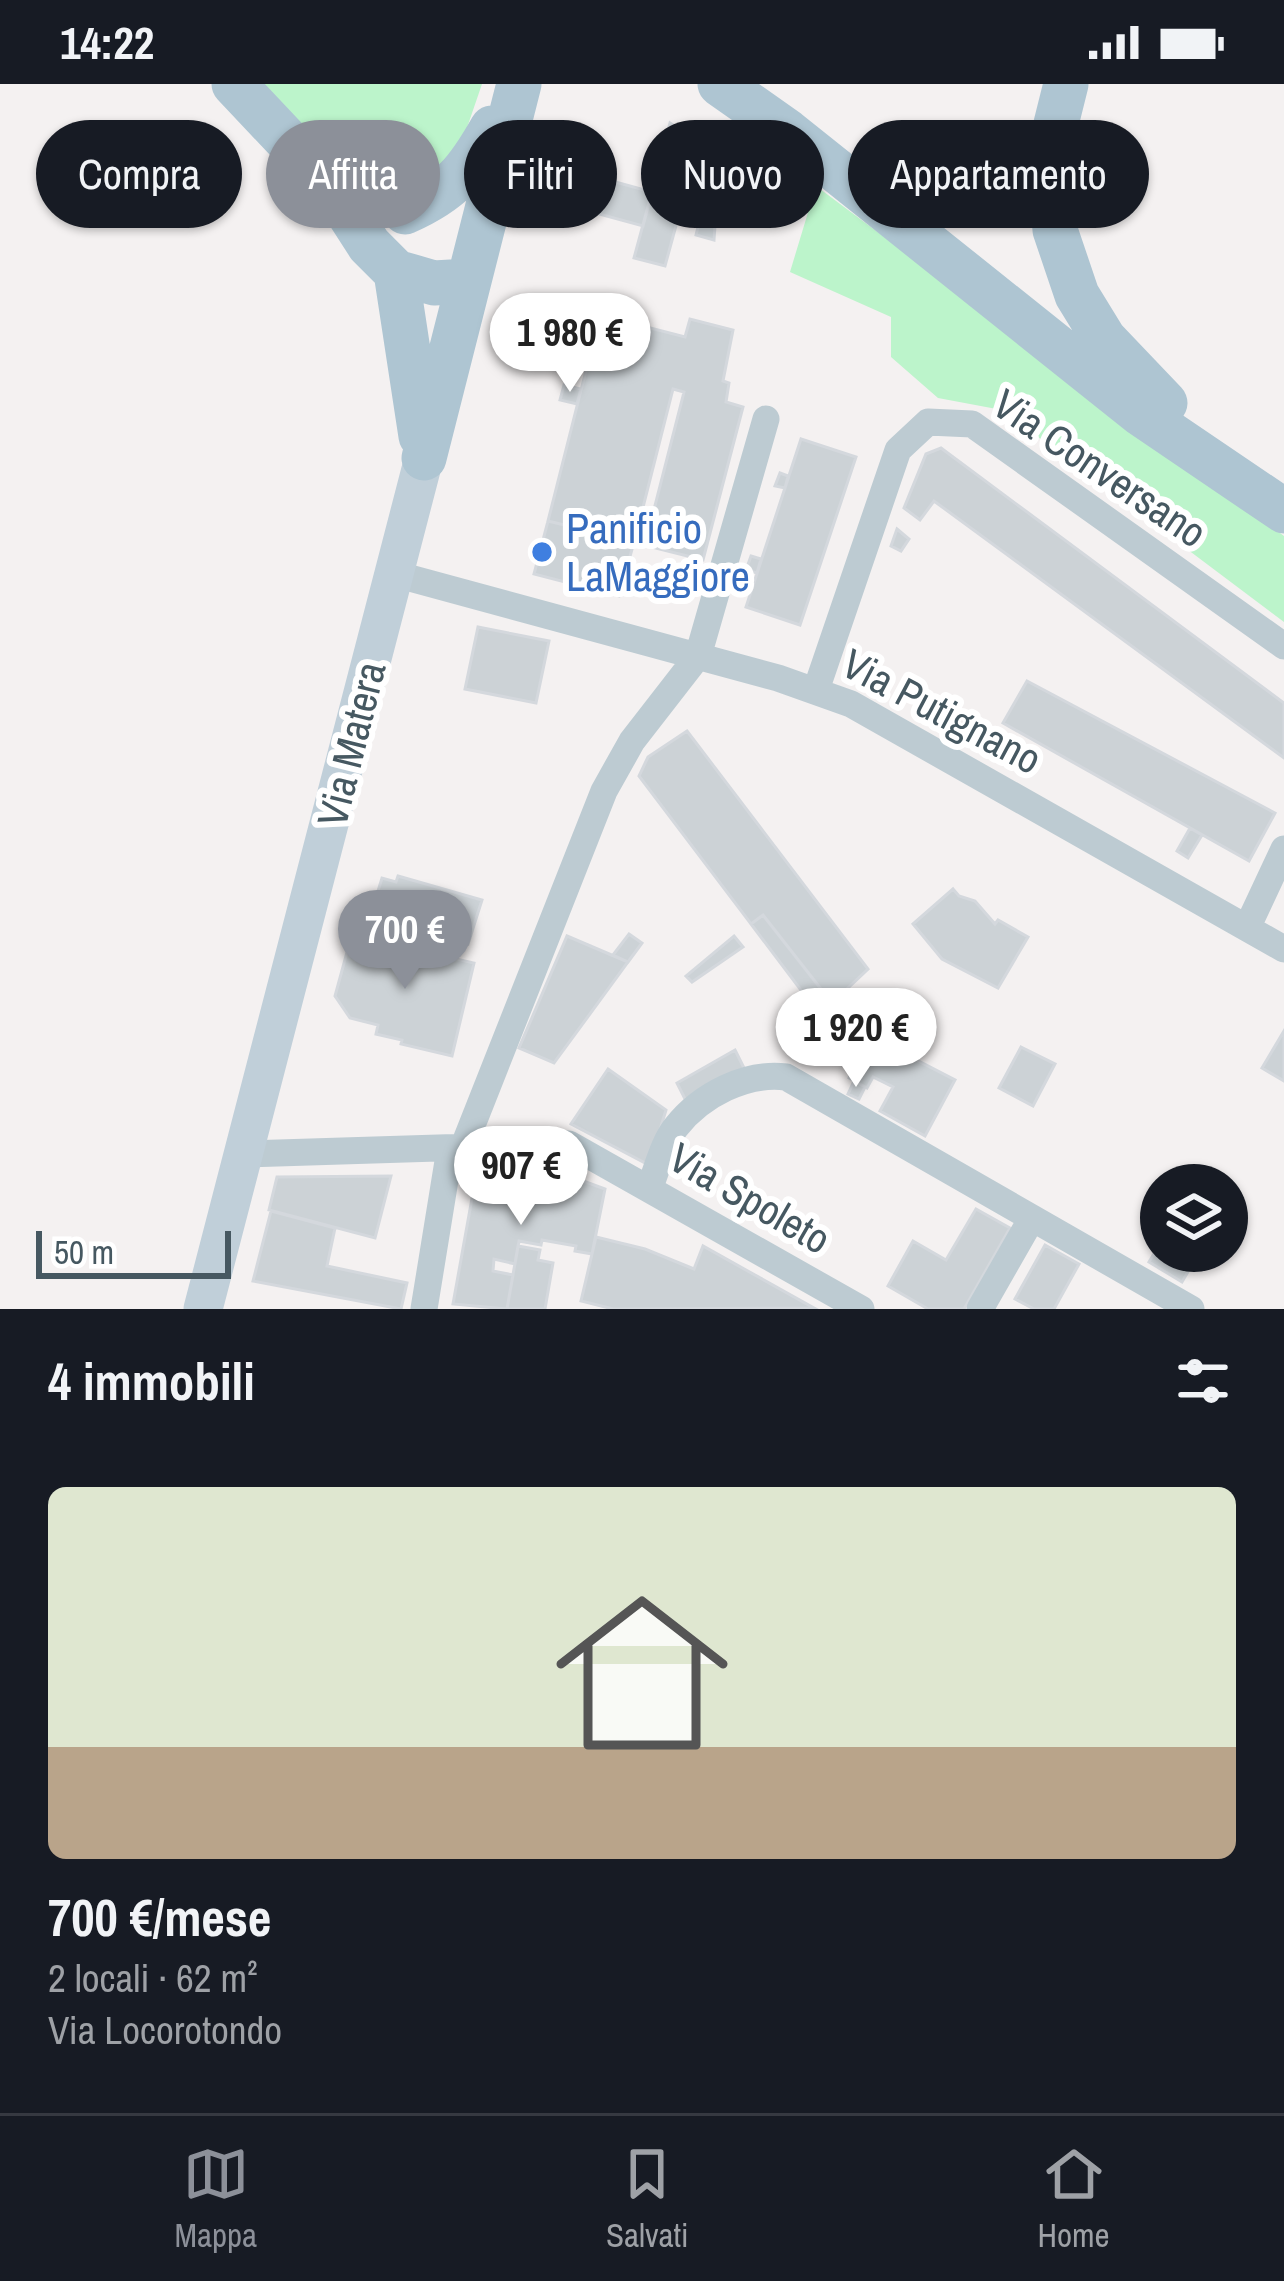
<!DOCTYPE html>
<html lang="it">
<head>
<meta charset="utf-8">
<style>
	body { margin:0; font-family:"Archivo Narrow",sans-serif; background:#242831; color:#f1f3f6; height:100vh; display:flex; flex-direction:column; font-size:45px; white-space:nowrap }
	* { box-sizing:border-box; margin:0 }
	p { font-size:39px; color:#9ea1a6 }
	.icon { flex:none; width:66px; height:66px; fill:none; stroke:currentColor; stroke-width:2; stroke-linecap:round; stroke-linejoin:round }
	.map { position:relative; height:1225px; overflow:hidden }
	.drawer { display:flex; flex-direction:column; background:#171b24; flex:1 }
	.drawer>* { flex:none }
	.top-card { position:absolute; left:36px; top:36px; width:1212px; height:108px; display:flex; gap:24px }
	.controls { position:absolute; left:1140px; top:1080px; display:grid; gap:24px }
	.controls a { display:grid; place-items:center; width:108px; height:108px; border-radius:50%; background:#171b24; box-shadow:0 3px 9px #0004; font-size:60px }
	.scale { position:absolute; left:36px; bottom:30px; width:195px; box-sizing:border-box; padding-left:12px; border:6px solid #465861; border-top:0; font-size:33px; line-height:42px; white-space:nowrap; color:#465861; -webkit-text-stroke:9px #fff; paint-order:stroke }
	.price { position:absolute; translate:-50% -102px; padding:0 27px; border-radius:42px; background:#fff; color:#222; font-size:39px; line-height:78px; filter:drop-shadow(0 3px 6px #0008) }
	.price::after { content:''; position:absolute; left:50%; top:72px; width:36px; height:27px; margin-left:-18px; background:inherit; clip-path:polygon(0 0,100% 0,50% 100%) }
	.price.current { background:#8c9099; color:#fff }
	ul { padding:0; list-style:none }
	li { display:grid; align-content:center; gap:24px; height:636px; padding:0 48px }
	li+li { border-top:3px solid #363941 }
	li span { display:grid; place-items:center; height:372px; border-radius:18px; color:#555 }
	li>.icon { margin-inline-start:auto }
	span .icon { width:216px; height:216px; fill:#fffc; stroke-width:1 }
	li b { font-size:51px }
	h2 { display:flex; justify-content:space-between; align-items:center; height:144px; padding:0 48px; font-size:51px }
	.chip { padding:0 42px; border-radius:54px; background:#171b24; box-shadow:0 3px 9px #0004; font-size:42px; line-height:108px }
	.chip.current { background:#8c9099; color:#fff }
	.status { display:flex; justify-content:space-between; align-items:center; height:84px; padding:0 60px; background:#171b24; direction:ltr }
	.status svg { height:33px; fill:currentColor }
	.tab-bar { display:flex; justify-content:space-around; align-items:center; height:168px; border-top:3px solid #363941; background:#171b24; font-size:33px; color:#9ea1a6 }
	.tab-bar a { display:grid; justify-items:center; gap:6px }
	.tab-bar .current { color:#8c9099 }
	.map>svg:first-child { display:block }
	.green { fill:#bcf4cb }
	.building { fill:#ccd2d6; stroke:#d4d8dd; stroke-width:3; fill-rule:evenodd }
	.lines { fill:none; stroke-linecap:round; stroke-linejoin:round }
	.street { stroke:#bdcbd2; stroke-width:27 }
	.secondary { stroke:#c0cfd9; stroke-width:39 }
	.primary { stroke:#aec5d2; stroke-width:45 }
	.shop-dot { fill:#3f7fe0; stroke:#fff; stroke-width:4.5 }
	.labels { text-anchor:middle; stroke-width:12; stroke-linejoin:round; paint-order:stroke }
	.street-label { font-size:42px; fill:#465861; stroke:#fff }
	.shop-label { font-size:42px; fill:#366cbe; stroke:#fff; text-anchor:start }
</style>
</head>
<body>
<div class="status"><b>14:22</b><svg viewBox="0 0 49 12"><path d="M0 12V9h3v3zM5 12V6h3v6zM10 12V3h3v9zM15 12V0h3v12zM26 1h20v11H26zM47 4h2v5h-2z"/></svg></div>
<div class="map">
<svg width="1284" height="1225" viewBox="0 0 1284 1225">
	<rect width="100%" height="100%" fill="#f4f1f1"/>
	<path class="green" d="M261 0H482L459 67 413 100 376 98 334 75Z
		M816 102 1284 452V538L1002 326 938 314 891 273V233L790 188Z"/>
	<path class="building" d="M670 39 698 57 686 105 655 96Z
		M543 78 652 108 643 142 533 112Z
		M655 96 686 105 665 182 634 174Z
		M699 139 715 142 714 156 696 151Z
		M600 231 685 253 690 235 733 246 723 297 729 299 726 318 743 323 703 476 548 437ZM673 305 684 308 648 449 637 447Z
		M564 301 581 305 577 320 560 316Z
		M801 355 856 373 800 541 746 523Z
		M941 364 1284 619V674L934 417 920 436 904 424 926 370Z
		M780 389 788 392 785 404 775 402Z
		M548 437 634 458 619 512 534 490Z
		M897 445 909 455 901 467 891 462Z
		M751 472 761 475 757 489 746 486Z
		M478 543 549 557 536 619 465 605Z
		M1027 597 1275 729 1249 777 1003 639Z
		M687 647 868 885 832 919 763 831 751 840 639 692 648 673Z
		M1190 744 1202 751 1188 774 1177 767Z
		M398 792 482 816 468 860 390 835 389 839 370 833 382 794 396 798Z
		M953 805 959 812 975 817 995 840 998 836 1028 853 998 904 942 875 913 840Z
		M763 831 832 919 819 930 751 840Z
		M353 846 397 858 396 861 474 879 452 972 401 960 402 956 376 950 378 941 350 934 335 912Z
		M629 850 642 859 628 878 613 871Z
		M567 852 628 878 554 979 519 964Z
		M734 852 743 863 692 898 686 892Z
		M862 927 918 955 909 972 955 996 925 1052 880 1027 893 1003 873 993 867 1004 849 994 855 982 823 965Z
		M1284 947V997L1262 984Z
		M1021 963 1055 980 1033 1022 999 1004Z
		M735 966 744 984 686 1017 677 999Z
		M608 985 666 1026 649 1081 571 1040Z
		M854 997 865 1003 859 1015 848 1010Z
		M567 1091 605 1105 592 1170 575 1167 576 1162 542 1156 541 1161 519 1157 515 1180 494 1175 493 1187 513 1191 507 1225 453 1220 476 1092Z
		M391 1092 375 1154 269 1126 277 1093Z
		M976 1125 1010 1144 964 1225H928L888 1202 913 1157 946 1176Z
		M271 1127 335 1144 327 1182 407 1199 401 1225 253 1197Z
		M596 1153 645 1165 694 1185 703 1162 814 1224 613 1225 581 1217Z
		M1161 1158V1167H1200L1182 1198 1149 1178Z
		M1045 1161 1079 1180 1054 1225H1034L1015 1215Z
		M518 1162 540 1166 538 1176 553 1179 545 1225H507Z"/>
	<g class="lines">
		<path class="street" d="M395 490 778 594 851 620 1284 865
			M816 606 898 366 928 338 972 340 1284 562
			M1247 844 1284 765
			M463 1064 604 707 632 657 698 572 766 335
			M242 1070 569 1060 861 1225
			M649 1105C657 1086 663 1059 676 1043 701 1011 746 988 786 993L1191 1225
			M424 1225 450 1065
			M980 1225 1032 1134"/>
		<path class="secondary" d="M203 1225 424 374"/>
		<path class="primary" d="M234 0 333 105 369 161 396 188 434 199 468 197
			M720 0 788 48 1141 330 1284 427
			M1066 0 1049 68 1055 146 1077 211 1104 255 1165 319
			M405 128C452 107 467 88 492 44
			M396 188 421 352
			M424 374 519 0"/>
	</g>
	<circle class="shop-dot" cx="542" cy="468" r="12"/>
	<g class="labels">
		<g class="street-label">
			<text transform="translate(1100 384) rotate(34)" y="15">Via Conversano</text>
			<text transform="translate(942 627) rotate(28)" y="15">Via Putignano</text>
			<text transform="translate(351 660) rotate(-76)" y="15">Via Matera</text>
			<text transform="translate(750 1114) rotate(30)" y="15">Via Spoleto</text>
		</g>
		<g class="shop-label">
			<text x="566" y="459">Panificio<tspan x="566" dy="48">LaMaggiore</tspan></text>
		</g>
	</g>
</svg>
<div class="controls">
<a><svg class="icon" aria-label="layers" viewBox="0 0 24 24"><path d="M12 4l9 5-9 5-9-5zM3 14l9 5 9-5"/></svg></a>
</div>
<div class="scale">50 m</div>
<b class="price" style="left:570px;top:311px">1 980 €</b>
<b class="price current" style="left:405px;top:908px">700 €</b>
<b class="price" style="left:856px;top:1006px">1 920 €</b>
<b class="price" style="left:521px;top:1144px">907 €</b>
<div class="top-card">
<a class="chip">Compra</a>
<a class="chip current">Affitta</a>
<a class="chip">Filtri</a>
<a class="chip">Nuovo</a>
<a class="chip">Appartamento</a>
</div>
</div>
<section class="drawer">
<h2>4 immobili<svg class="icon" aria-label="filters" viewBox="0 0 24 24"><path d="M4 7h16M4 17h16"/><circle cx="9" cy="7" r="2"/><circle cx="15" cy="17" r="2"/></svg></h2>
<ul>
<li><span style="background:linear-gradient(#dfe7d0 70%,#b9a48a 0)"><svg class="icon" aria-label="home" viewBox="0 0 24 24"><path d="M3 11l9-7 9 7M6 9v11h12V9"/></svg></span><div><b>700 €/mese</b><p>2 locali · 62 m²</p><p>Via Locorotondo</p></div></li>
</ul>
</section>
<nav class="tab-bar">
<a class="current"><svg class="icon" aria-label="map" viewBox="0 0 24 24"><path d="M3 6l6-2 6 2 6-2v14l-6 2-6-2-6 2zM9 4v14M15 6v14"/></svg>Mappa</a>
<a><svg class="icon" aria-label="saved" viewBox="0 0 24 24"><path d="M7 4h10v16l-5-4-5 4z"/></svg>Salvati</a>
<a><svg class="icon" aria-label="home" viewBox="0 0 24 24"><path d="M3 11l9-7 9 7M6 9v11h12V9"/></svg>Home</a>
</nav>
</body>
</html>
